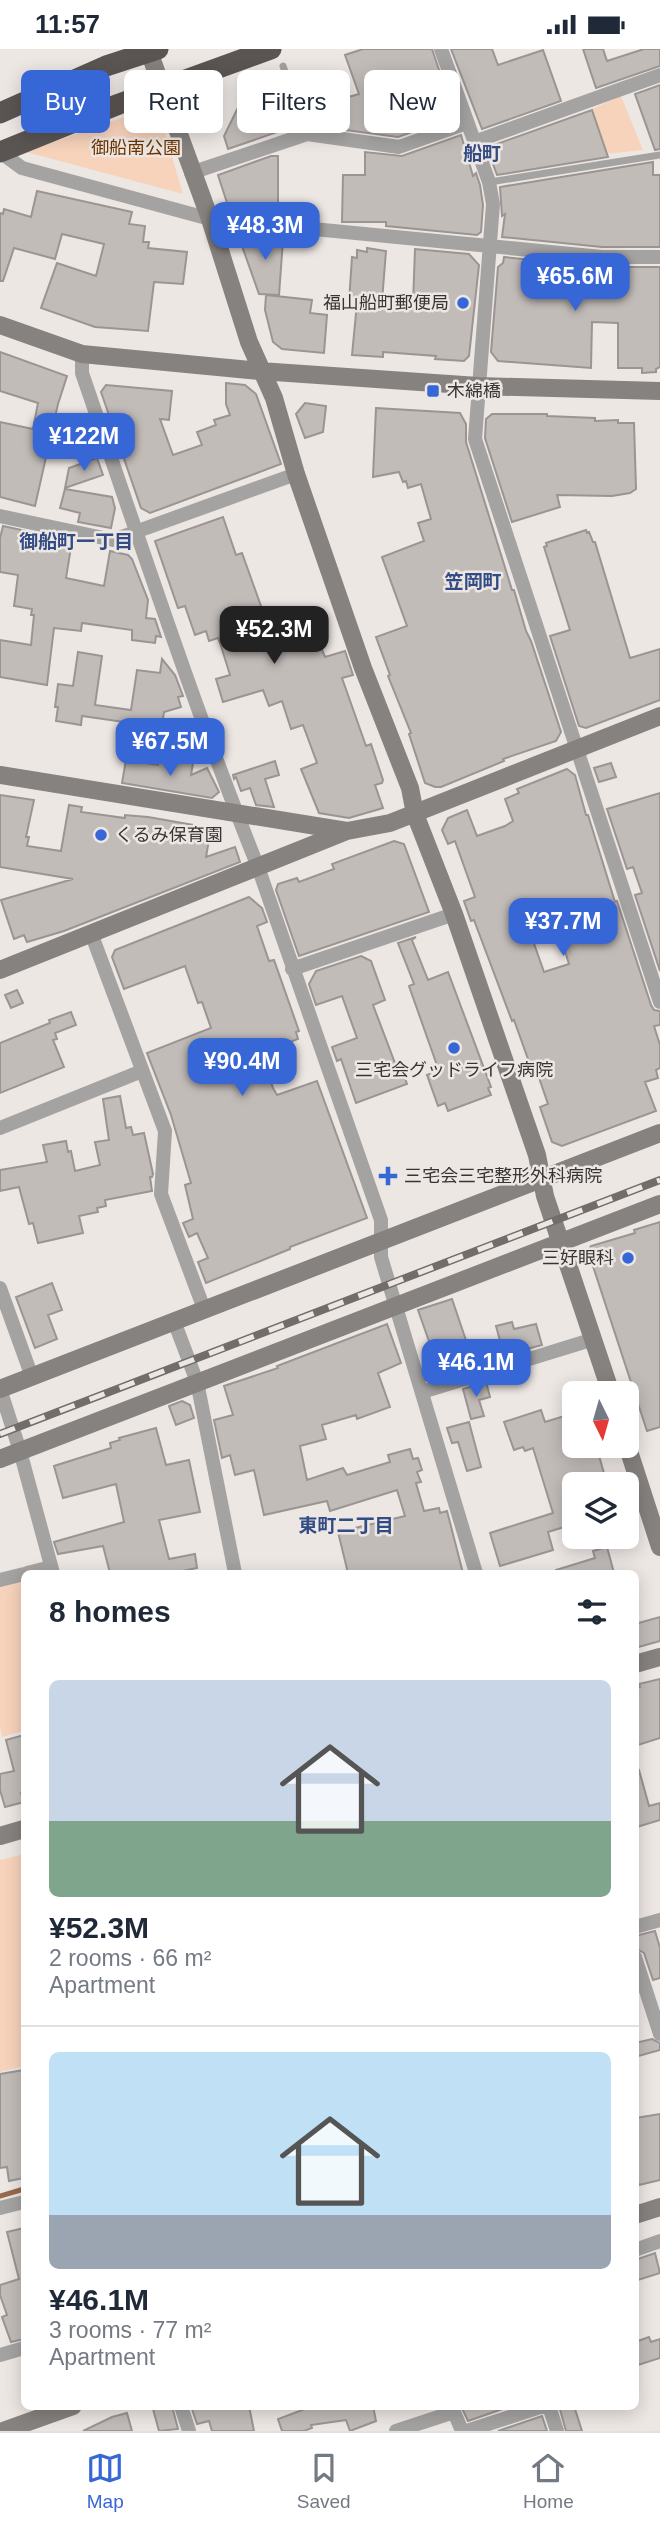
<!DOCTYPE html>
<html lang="en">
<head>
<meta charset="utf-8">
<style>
	body { margin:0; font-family:Arial,"Noto Sans JP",sans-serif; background:#f6f6f7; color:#1f2937; height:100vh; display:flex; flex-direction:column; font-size:26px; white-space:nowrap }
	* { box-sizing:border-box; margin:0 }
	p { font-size:23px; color:#747a83 }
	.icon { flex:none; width:38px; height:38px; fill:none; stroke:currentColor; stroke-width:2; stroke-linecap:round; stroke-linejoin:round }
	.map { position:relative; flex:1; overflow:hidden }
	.side { position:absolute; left:21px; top:1521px; width:618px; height:840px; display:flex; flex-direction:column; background:#fff; border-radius:10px; box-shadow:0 4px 18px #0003 }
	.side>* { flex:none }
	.top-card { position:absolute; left:21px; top:21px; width:620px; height:63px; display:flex; gap:14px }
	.needle { width:46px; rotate:175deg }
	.controls { position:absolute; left:562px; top:1332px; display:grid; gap:14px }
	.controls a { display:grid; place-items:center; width:77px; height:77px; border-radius:10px; background:#fff; box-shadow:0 4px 18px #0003; font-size:35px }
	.price { position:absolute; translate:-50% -60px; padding:0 16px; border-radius:14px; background:#3766d6; color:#fff; font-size:23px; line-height:46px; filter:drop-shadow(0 2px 4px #0008) }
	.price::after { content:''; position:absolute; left:50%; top:42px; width:21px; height:16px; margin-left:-10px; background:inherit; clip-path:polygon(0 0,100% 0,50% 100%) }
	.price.active { background:#222; color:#fff }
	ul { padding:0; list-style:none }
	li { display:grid; align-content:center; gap:14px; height:371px; padding:0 28px }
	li+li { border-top:2px solid #e0e1e3 }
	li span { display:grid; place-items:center; height:217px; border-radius:10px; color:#555 }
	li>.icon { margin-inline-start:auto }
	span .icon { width:126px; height:126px; fill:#fffc; stroke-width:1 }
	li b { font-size:30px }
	h2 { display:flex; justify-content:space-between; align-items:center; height:84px; padding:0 28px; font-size:30px }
	.tag { padding:0 24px; border-radius:10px; background:#fff; box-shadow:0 4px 18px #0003; font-size:24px; line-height:63px }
	.tag.active { background:#3766d6; color:#fff }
	.status { display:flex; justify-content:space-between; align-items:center; height:49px; padding:0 35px; background:#fff; direction:ltr }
	.status svg { height:19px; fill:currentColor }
	.tabs { display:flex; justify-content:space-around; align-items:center; height:98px; border-top:2px solid #e0e1e3; background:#fff; font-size:19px; color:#747a83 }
	.tabs a { display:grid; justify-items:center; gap:4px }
	.tabs .active { color:#3766d6 }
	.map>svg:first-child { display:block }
	.green { fill:#f7d3bc }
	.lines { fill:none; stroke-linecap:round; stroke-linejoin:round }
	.stream { stroke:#966a4b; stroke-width:5 }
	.building { fill:#c2bcb9; stroke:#9a9592; stroke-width:2; fill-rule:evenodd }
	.lane { stroke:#a5a3a2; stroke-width:7 }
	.street { stroke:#a5a3a2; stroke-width:14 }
	.secondary { stroke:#85827f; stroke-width:18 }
	.highway { stroke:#5a5553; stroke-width:21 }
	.rail-casing { stroke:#706d6b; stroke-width:8 }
	.rail { stroke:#ede7e4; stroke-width:5; stroke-dasharray:16; stroke-linecap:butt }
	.poi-dot { fill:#3766d6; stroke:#ede7e4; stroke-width:2.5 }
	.labels { text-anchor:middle; stroke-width:5; stroke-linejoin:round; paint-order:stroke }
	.park-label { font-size:18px; fill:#703500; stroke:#ede7e4 }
	.poi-label { font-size:18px; fill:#373534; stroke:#ede7e4; text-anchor:start }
	.neighbourhood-label { font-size:19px; font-weight:bold; fill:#324b84; stroke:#ede7e4 }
</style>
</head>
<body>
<div class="status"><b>11:57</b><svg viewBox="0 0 49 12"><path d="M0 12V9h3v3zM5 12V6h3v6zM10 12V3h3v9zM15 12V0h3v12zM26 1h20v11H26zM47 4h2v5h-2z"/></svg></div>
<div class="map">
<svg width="660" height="2382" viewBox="0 0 660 2382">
	<rect width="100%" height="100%" fill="#ede7e4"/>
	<path class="green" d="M621 47 643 101 606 105 592 60Z
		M157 56 183 145 26 103Z
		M24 1531V1682L2 1688 0 1678V1537Z
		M24 1805V2017L0 2023V1811Z"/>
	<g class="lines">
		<path class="stream" d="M0 2147 24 2140"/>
	</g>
	<path class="building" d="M363 0H432L455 68 398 88 323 78 319 67 347 56 345 49 359 45 345 6Z
		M451 0H492L498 16 543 1 561 52 482 80Z
		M583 0H603L607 12 644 0H660V17L596 39Z
		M273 26 292 78 228 100 224 87 250 34Z
		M660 36V100L655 101 635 45Z
		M592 61 608 108 497 126 489 104 494 96Z
		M461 86 473 127 476 124 480 136 483 156 481 183 477 186 386 177V173H342L343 126H365V103L402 107Z
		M271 107H278V167L233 163 229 160 218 126Z
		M653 113V126H660V198H602L502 188 505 165 502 167 500 138Z
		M37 142 132 163 129 175 145 177 143 193H149L148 199 187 203 183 235 154 233 148 282 95 278 41 259 57 214 96 227 104 195 62 185 55 210 14 199 3 232H0V164L3 165 4 160 31 168Z
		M253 184 276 186 278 190 283 191 279 246 259 245 242 197Z
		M367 199 386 202 382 252 413 255 415 200 469 205 479 216 469 307 464 312 435 310 436 307 383 303V308L352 306 357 254 349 253 352 208 357 209V201L367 203Z
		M504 208 601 218H660V318L656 320V323L642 324V319H618V274L592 273 591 319 498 312 491 303 498 218 503 214Z
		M266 246 312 251 310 264 327 266 324 304 282 300 273 293 265 261Z
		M0 303 67 327 58 355 35 457 0 448V373L33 380 38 354 0 342Z
		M226 334 245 336 256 345 281 415 150 464 141 459 101 343 106 336 172 342 169 371 160 370 173 406 202 396 197 383 216 376 214 371 230 366 226 355Z
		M305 354 326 357 323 383 305 389 296 365Z
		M376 359 460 364 466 375V393L512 541H514L526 582 531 592 561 683 556 692 503 710 504 712 441 738H435L425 734 409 685 411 684 388 627 390 626 376 588 407 577 382 508 424 492 418 474 431 470 421 435 408 439 406 432 403 433 399 423 373 428Z
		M492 365H547V367L595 369V372L618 371V374H634L636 440 630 444 612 447 557 446 560 458 512 473 485 389 486 370Z
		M97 409 103 426 65 439 69 419Z
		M65 440 112 448 115 459 111 479 78 473 80 464 60 459Z
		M223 468 236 506 242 504 276 599 315 584 325 608 345 602 353 626 342 629 366 697 371 695 383 731 382 734 375 736 383 759 349 769 319 764 301 720 317 714 303 676 291 680 282 652 269 657 263 641 223 653 216 630 230 626 221 597 218 589 209 592 206 582 195 586 185 557 178 559 155 492Z
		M3 477 72 492 66 529 104 537 110 502 128 506 132 510 148 551 146 569 155 570 161 588 156 587 155 594 132 591V581L82 574 81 582 54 579 47 636 0 628V591L31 596 34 566H31L32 560 14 557 18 526 0 523V489Z
		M586 481 587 484 589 483 593 493H595L630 609 660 600V651L586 679 579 677 550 587 570 581 544 498 547 497 546 494Z
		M78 603 102 607 95 656 131 661 137 621 160 624 162 610 175 626 183 647 178 648 181 658 164 663 161 683 130 678 131 674 82 667 81 676 56 672 58 658H55L58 635 73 637Z
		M168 710 193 714 191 726 207 719 219 743 212 749 122 734 126 711 158 716 159 711 168 713Z
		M275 712 279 726 265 730 274 758 256 756 250 739 241 742 236 728 234 730 233 726Z
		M611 714 616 728 599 733 594 719Z
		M567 720 575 726 586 766H588L615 853 617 852 651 956 654 961 660 962V976L654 977 660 996V1019L656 1021 658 1029 645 1033 656 1062 562 1097 552 1093 540 1058 548 1055 537 1023 533 1024 514 971 512 972 474 871 471 872 464 852 475 848 455 792 448 795 442 781 448 769 467 761 477 787 505 777 513 772 505 750 519 744 517 740ZM556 874 569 915 544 923 530 883Z
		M660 744V922L635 846 642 844 633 818 627 820 607 760Z
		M0 746 34 751 26 788H29L27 797 61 802 69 756 82 758 81 763 125 769V766L148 768 211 779 206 808 235 798 240 813 64 882 27 893 24 886 14 890 1 851 73 830 0 818Z
		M394 792 404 795 429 863 299 907 276 841 278 835 297 829 299 833 334 820 332 815Z
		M249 848 262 859 267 873 257 877 269 912 274 911 299 982 296 983 298 990 290 993 291 995 262 1005 273 1039 277 1046 317 1032 367 1169 290 1198V1200L206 1234 198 1213 208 1209 197 1184 189 1188 183 1174 193 1170 185 1136 191 1134 171 1066 147 1004 211 979 202 953 198 954 185 917 124 940 112 908 115 901Z
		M416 888 412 891 428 931 448 923 491 1038 488 1039 491 1046 448 1062 445 1054 438 1057 427 1026 439 1022 409 937 414 935 398 894Z
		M361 907 371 912 385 951 373 956 395 1014 399 1013 407 1035 356 1054 341 1010 337 1012 332 998 357 989 342 947 316 956 309 935 316 922Z
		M17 941 23 954 11 959 5 946Z
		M71 963 76 976 55 984 57 990 53 991 64 1018 0 1044V994L50 974 49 971Z
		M120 1047 126 1079 131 1078 133 1086 144 1084 153 1125 152 1128H150L152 1142 105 1151 106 1157 97 1159 98 1163 79 1167 83 1184 38 1194 33 1174 29 1175 19 1138 0 1142V1121L47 1113 43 1096 66 1092 68 1103 71 1102 75 1122 100 1116 95 1093 109 1091 103 1050Z
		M660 1173V1378L647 1382 588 1202 591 1197 635 1184 634 1181Z
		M52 1234 62 1261 48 1266 57 1290 35 1299 16 1248Z
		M452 1250 472 1309 479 1307 481 1315 458 1322 456 1317 442 1321 435 1297 431 1298 418 1261Z
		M512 1273 514 1280 536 1275 542 1296 504 1306 496 1277Z
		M387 1275 401 1314 378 1324 390 1358 357 1370 356 1366 322 1376 326 1390 300 1397 307 1431 343 1419 347 1426 390 1413 388 1406 410 1400 413 1410 418 1409 422 1421 417 1423 421 1433 416 1434 424 1462 439 1459 440 1464 447 1462 463 1524H348L338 1483 405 1467 397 1441 330 1462 327 1452 264 1466 254 1421 235 1426 230 1406 222 1409 214 1371 233 1366 224 1337 278 1319 277 1317Z
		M486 1333 490 1348 479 1351 484 1367 471 1370 463 1340Z
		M182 1352 190 1356 194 1369 176 1376 169 1357Z
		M541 1361 545 1373 574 1364V1396H596L607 1435H574V1475L548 1483 553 1501 500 1517 490 1484 553 1464 533 1399 525 1402 523 1398 514 1401 504 1373Z
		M469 1373 481 1418 467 1422 458 1393 452 1394 447 1379Z
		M156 1379 166 1416 189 1411 200 1463 159 1471 169 1510 195 1505 197 1519 173 1524H110L103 1497 58 1505 54 1493 124 1473 116 1435 63 1449 54 1417 111 1399 110 1394 120 1391 119 1389Z
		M607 1498 614 1524H556V1521L595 1509 593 1502Z
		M660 1568V1592L635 1599V1575Z
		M660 1630V1689L635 1697V1639L640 1638 639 1635Z
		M24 1686V1744H21L24 1753 5 1758 0 1741V1725L14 1722 6 1691Z
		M639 1721 649 1757 660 1754V1771L637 1778 635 1770V1722Z
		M655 1882 660 1899V1929L653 1931 644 1904 635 1899V1887Z
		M652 1990 660 1994V2001L635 2008V1994Z
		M24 2021V2129L9 2132 7 2118 0 2119V2025Z
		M660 2065V2131L639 2136 635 2125V2069Z
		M24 2179V2290L11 2293 2 2268 7 2266 0 2246V2236L19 2230 7 2183Z
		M655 2204 660 2224 635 2232V2211Z
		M649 2288 651 2293 660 2290V2309L635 2317V2293Z
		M163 2357H172L178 2380 159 2382 153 2360Z
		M191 2357H249L254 2382H212L209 2372 197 2375Z
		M313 2357H373L376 2372 350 2382 346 2371 311 2376 312 2379 304 2382H282L278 2370Z
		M461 2357H511L468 2372Z
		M559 2357H574L582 2382H566Z
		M127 2364 132 2382H83L112 2368Z
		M542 2367 547 2382H498Z"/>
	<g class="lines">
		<path class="lane" d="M283 17 307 85
			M490 133 660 106"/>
		<path class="street" d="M441 0 489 133 493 155 475 390 660 953
			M474 93 660 26
			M0 103 22 119 210 170 602 208H660
			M191 124 307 85 399 98 467 74
			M82 305V324C139 489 193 656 258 818L381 1171V1208L476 1524
			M0 467 113 491 296 425
			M91 884 165 1082 161 1145 204 1260
			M292 920 454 865
			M0 1079 142 1022
			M0 1239 32 1328
			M174 1272 197 1333 235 1524
			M0 1340 20 1402 53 1524
			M422 1343 594 1290
			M27 1524 51 1518
			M0 1531 24 1525
			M635 1878 660 1871
			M635 1908 660 1985
			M0 2159 24 2153
			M635 2201 660 2192
			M0 2306 24 2299
			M181 2357 189 2382
			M549 2357 557 2382
			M396 2382 454 2363 462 2382
			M467 2382 543 2357"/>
		<path class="secondary" d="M148 0 210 170 249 293 274 349 296 425 363 619 410 739 415 765 454 865 537 1106 545 1147 611 1344
			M0 276 82 305 260 322 478 337 660 342
			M0 726 347 782
			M0 921 347 782 390 774 660 667
			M0 1340 660 1084
			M626 1393 660 1498
			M0 1410 660 1155
			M635 1615 660 1608
			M0 1787 24 1780
			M635 2166 660 2158
			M3 2382 73 2357"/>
		<path class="highway" d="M0 64 106 17 158 0
			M0 103 119 55 271 0"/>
		<defs>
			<path id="rail" d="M0 1385 660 1131"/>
		</defs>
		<use href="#rail" class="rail-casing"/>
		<use href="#rail" class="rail"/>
	</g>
	<g class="poi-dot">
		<circle cx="463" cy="254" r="7"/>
		<rect x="426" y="335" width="14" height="14" rx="3.5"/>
		<circle cx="101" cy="786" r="7"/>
		<circle cx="454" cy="999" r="7"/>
		<path d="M384.5 1116.5h7v7h7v7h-7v7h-7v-7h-7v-7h7z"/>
		<circle cx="628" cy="1209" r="7"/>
	</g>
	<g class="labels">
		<g class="park-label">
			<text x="136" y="105">御船南公園</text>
		</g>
		<g class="poi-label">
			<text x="449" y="260" text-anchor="end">福山船町郵便局</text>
			<text x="447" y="348">木綿橋</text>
			<text x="115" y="792">くるみ保育園</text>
			<text x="454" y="1027" text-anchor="middle">三宅会グッドライフ病院</text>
			<text x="404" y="1133">三宅会三宅整形外科病院</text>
			<text x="614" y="1215" text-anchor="end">三好眼科</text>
		</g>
		<g class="neighbourhood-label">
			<text x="482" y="111">船町</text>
			<text x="76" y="499">御船町一丁目</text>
			<text x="473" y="539">笠岡町</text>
			<text x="346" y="1483">東町二丁目</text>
		</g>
	</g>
</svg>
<div class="controls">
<a><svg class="needle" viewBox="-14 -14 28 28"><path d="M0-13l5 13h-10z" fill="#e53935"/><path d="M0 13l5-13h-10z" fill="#747a83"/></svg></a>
<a><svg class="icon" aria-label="layers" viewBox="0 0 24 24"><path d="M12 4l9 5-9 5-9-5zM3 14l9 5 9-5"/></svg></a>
</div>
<b class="price" style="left:265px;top:213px">¥48.3M</b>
<b class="price" style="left:575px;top:264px">¥65.6M</b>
<b class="price" style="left:84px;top:424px">¥122M</b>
<b class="price active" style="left:274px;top:617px">¥52.3M</b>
<b class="price" style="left:170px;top:729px">¥67.5M</b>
<b class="price" style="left:563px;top:909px">¥37.7M</b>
<b class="price" style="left:242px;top:1049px">¥90.4M</b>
<b class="price" style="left:476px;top:1350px">¥46.1M</b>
<div class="top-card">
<a class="tag active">Buy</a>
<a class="tag">Rent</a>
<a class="tag">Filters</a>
<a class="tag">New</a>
</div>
<section class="side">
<h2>8 homes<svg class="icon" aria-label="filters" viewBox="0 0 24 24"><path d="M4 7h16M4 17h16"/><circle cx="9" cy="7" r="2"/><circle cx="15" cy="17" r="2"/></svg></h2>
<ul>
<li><span style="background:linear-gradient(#c9d6e8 65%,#7fa58c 0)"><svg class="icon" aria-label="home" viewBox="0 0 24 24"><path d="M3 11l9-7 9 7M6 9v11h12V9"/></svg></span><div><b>¥52.3M</b><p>2 rooms · 66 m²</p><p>Apartment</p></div></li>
<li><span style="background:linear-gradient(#bfe0f5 75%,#9aa5b1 0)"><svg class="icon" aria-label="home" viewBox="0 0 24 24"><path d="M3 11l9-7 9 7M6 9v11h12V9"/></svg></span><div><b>¥46.1M</b><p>3 rooms · 77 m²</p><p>Apartment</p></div></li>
</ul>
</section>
</div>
<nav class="tabs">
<a class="active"><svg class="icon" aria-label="map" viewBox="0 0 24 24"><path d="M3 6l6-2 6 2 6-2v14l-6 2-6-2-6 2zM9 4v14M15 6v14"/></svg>Map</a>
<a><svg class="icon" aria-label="saved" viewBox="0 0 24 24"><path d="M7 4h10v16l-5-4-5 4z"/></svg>Saved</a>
<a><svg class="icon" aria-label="home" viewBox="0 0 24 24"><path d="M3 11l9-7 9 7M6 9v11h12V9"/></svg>Home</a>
</nav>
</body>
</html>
